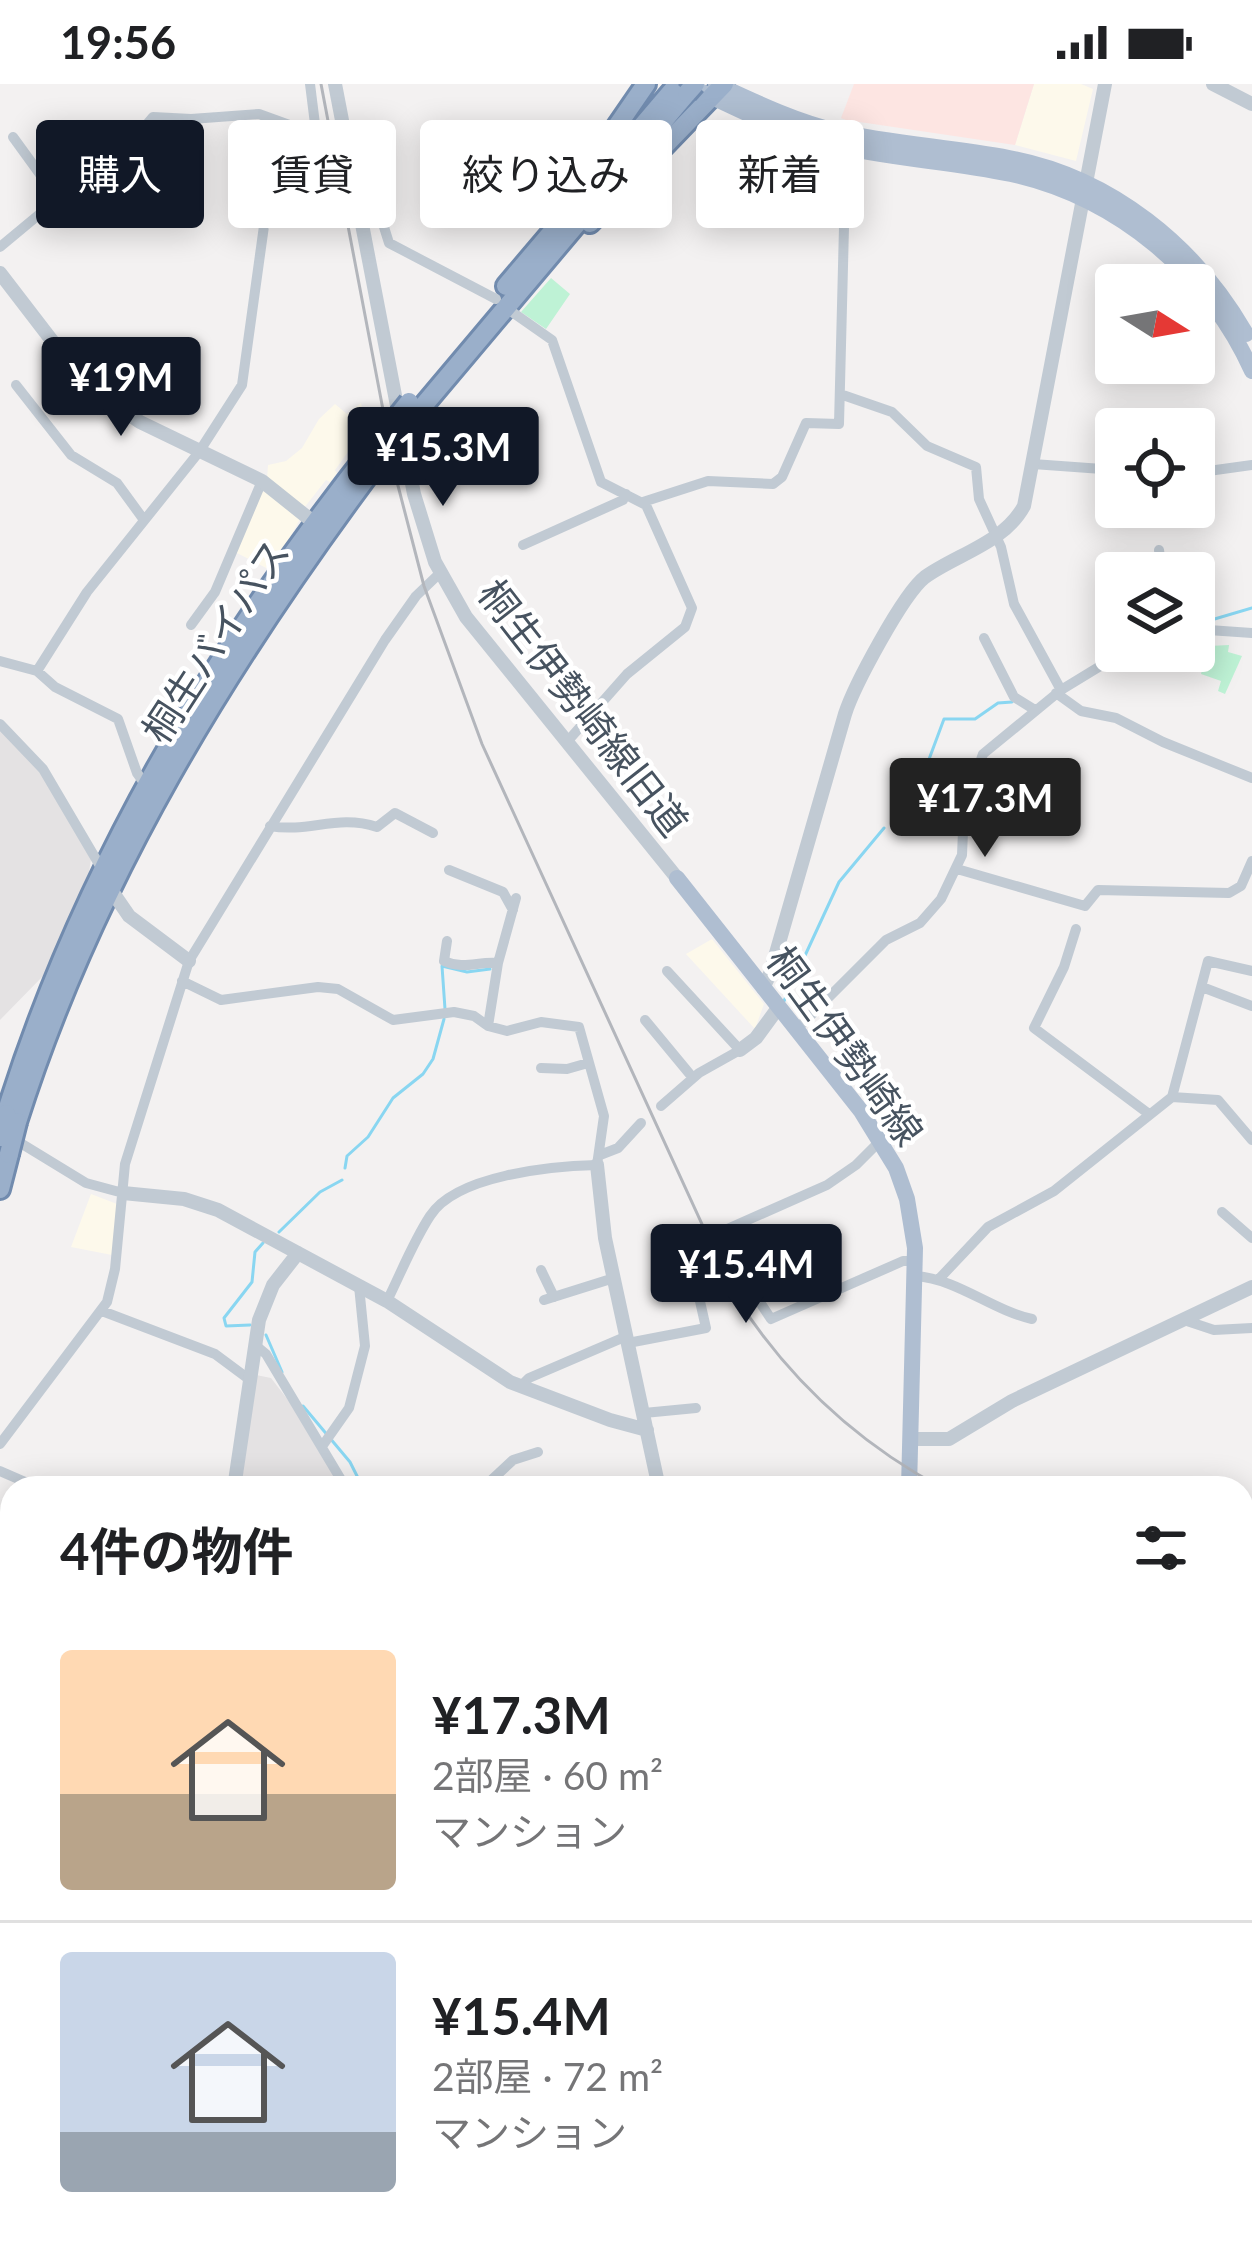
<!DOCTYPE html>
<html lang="ja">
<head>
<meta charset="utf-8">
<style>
	body { margin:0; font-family:Lato,"Noto Sans JP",sans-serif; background:#f6f6f6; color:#202124; height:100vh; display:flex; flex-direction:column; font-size:45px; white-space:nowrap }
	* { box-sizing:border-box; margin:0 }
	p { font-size:39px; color:#757577 }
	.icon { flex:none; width:66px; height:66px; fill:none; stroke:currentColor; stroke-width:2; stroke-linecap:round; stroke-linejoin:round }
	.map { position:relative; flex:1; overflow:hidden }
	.panel { position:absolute; left:0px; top:1392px; width:1254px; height:768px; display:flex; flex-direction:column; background:#fff; border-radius:36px 36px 0 0; box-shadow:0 6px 30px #0003 }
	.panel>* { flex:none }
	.hud { position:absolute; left:36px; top:36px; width:1182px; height:108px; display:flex; gap:24px }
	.needle { width:78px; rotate:101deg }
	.controls { position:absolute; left:1095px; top:180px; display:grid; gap:24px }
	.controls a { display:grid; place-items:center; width:120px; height:120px; border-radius:12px; background:#fff; box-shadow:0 6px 30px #0003; font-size:60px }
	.price { position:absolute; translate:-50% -102px; padding:0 27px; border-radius:12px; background:#111827; color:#fff; font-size:39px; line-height:78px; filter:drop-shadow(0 3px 6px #0008) }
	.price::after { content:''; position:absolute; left:50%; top:72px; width:36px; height:27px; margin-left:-18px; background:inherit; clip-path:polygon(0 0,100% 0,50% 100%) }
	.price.current { background:#222; color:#fff }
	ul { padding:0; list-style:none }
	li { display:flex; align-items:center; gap:36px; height:300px; padding:0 60px }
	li+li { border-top:3px solid #e0e0e0 }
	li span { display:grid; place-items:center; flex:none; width:336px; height:240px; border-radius:12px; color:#555 }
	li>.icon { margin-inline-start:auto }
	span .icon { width:144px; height:144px; fill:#fffc; stroke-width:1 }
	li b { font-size:51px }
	h2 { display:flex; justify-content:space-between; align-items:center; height:144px; padding:0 60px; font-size:51px }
	.pill { padding:0 42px; border-radius:12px; background:#fff; box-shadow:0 6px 30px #0003; font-size:42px; line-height:108px }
	.pill.current { background:#111827; color:#fff }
	.status { display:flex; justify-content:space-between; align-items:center; height:84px; padding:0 60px; background:#fff; direction:ltr }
	.status svg { height:33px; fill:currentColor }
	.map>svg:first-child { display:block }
	.commercial { fill:#fdf9eb }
	.education { fill:#e4e2e3 }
	.medical { fill:#fde5e2 }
	.green { fill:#bef2d5 }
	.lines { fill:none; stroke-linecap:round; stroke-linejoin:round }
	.stream { stroke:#89d6f1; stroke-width:3 }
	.trunk-casing { stroke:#718bae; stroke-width:24 }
	.minor { stroke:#c1cad3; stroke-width:10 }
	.tertiary { stroke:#c1cad3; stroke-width:14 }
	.primary { stroke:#afbed1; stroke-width:16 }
	.trunk { stroke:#9aafca; stroke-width:18 }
	.rail { stroke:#b3b6bc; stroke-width:3 }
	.trunk-bridge-casing { stroke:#718bae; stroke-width:24; stroke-linecap:butt }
	.trunk-bridge { stroke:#9aafca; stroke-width:18 }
	.labels { text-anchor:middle; stroke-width:9; stroke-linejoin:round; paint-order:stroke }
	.street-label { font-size:39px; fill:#475360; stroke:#fff }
</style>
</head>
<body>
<div class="status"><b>19:56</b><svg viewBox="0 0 49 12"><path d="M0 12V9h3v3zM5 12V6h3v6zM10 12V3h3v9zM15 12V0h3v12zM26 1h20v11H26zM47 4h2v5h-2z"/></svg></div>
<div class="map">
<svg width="1252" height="2160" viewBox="0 0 1252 2160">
	<rect width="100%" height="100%" fill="#f3f1f1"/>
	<path class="commercial" d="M1034 0H1081L1093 5 1076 77 1015 61Z
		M361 319 366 343 335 386 337 389 330 398 326 396 304 424 267 395 268 381 286 377 302 364 319 335 335 320 347 330Z
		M266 407 300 435 272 487 235 468 262 408Z
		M712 855 764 920 755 945 686 870Z
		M91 1110 117 1120 112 1171 71 1163Z"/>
	<path class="education" d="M0 645 42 688 91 775 88 795 43 892 0 936Z
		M256 1291 271 1294 298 1329 341 1404H241Z"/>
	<path class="medical" d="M854 0H1034L1015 61 846 36 841 34Z"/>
	<path class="green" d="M551 194 570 210 546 245 521 228Z
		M1229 561 1228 568 1242 572 1225 610 1218 607 1221 597 1201 590 1209 562Z"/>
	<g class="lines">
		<path class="stream" d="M1201 539 1252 524
			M943 695 925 686 944 635H975L998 619 1012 618
			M784 917 839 798 884 744
			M445 925 442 882 467 888 490 885
			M345 1084 347 1072 368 1053 393 1014 423 990 433 975 444 935
			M279 1148 320 1108 342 1096
			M250 1241 226 1242 224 1234 252 1198 255 1168 263 1159
			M266 1251 282 1288
			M303 1322 350 1378 363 1404
			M0 1598 12 1609
			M1242 1660 1252 1649
			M0 2139 12 2132
			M477 2148 487 2160"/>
		<defs>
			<path id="trunk" d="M575 103 646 0
				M590 139 724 0
				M506 202 678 0
				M413 334 687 9
				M6 1030C82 785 218 558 377 358
				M17 1038C94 795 228 578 381 374
				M0 1105 9 1070
				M1242 2060 1252 2054
				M1073 2160 1093 2148"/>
		</defs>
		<use href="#trunk" class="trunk-casing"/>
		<path class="minor" d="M13 53 58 115
			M349 67H358L362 73 389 159 496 215
			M0 163 83 94 115 78 153 33 191 35 259 30 317 51
			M505 223 552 256 601 398 646 421 692 524 685 543 627 590 566 659
			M16 301 71 371 117 399 144 436
			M840 310 892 328 927 362 976 383 979 415 1001 463 1014 520 1061 606
			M407 376 447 358
			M1033 380 1116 386
			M1194 389 1252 381
			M643 418 708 397 773 400 782 393 806 339 839 340 846 64
			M523 461 623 416 626 410
			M1159 466 1162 489
			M191 541 215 508 262 397
			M1194 545 1252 549
			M984 554 1014 613 1035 626
			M0 577 37 587 55 603 118 635 137 689 147 703
			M37 587 87 508 199 368 242 301 264 142 300 91 317 56 310 0
			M1056 609 1081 627 1116 634 1163 658 1252 694
			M0 640 43 685 103 787
			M270 742C309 749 337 730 377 743L395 729 433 749
			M957 785 1085 822 1098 806 1229 809 1241 802 1252 777
			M449 786 503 808 513 826
			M1076 845 1064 883 1034 944 1149 1030
			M447 857 444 877C464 886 478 877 498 879
			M182 897 221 916 318 903 338 905 393 936 454 928 474 932 488 942 507 947 541 938 579 943 604 1032 597 1081C552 1082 456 1091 430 1132 413 1158 401 1189 387 1217
			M1202 903 1252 922
			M645 936 693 994
			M488 942 498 879 516 814
			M796 946 886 856 920 839 941 815 962 771 964 724 983 670 1061 606 1125 567
			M541 984 567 985 588 979
			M1172 1013 1218 1016 1252 1056
			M661 1022 699 989 740 966 667 887
			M9 1052 86 1099 123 1109
			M881 1056 856 1081 827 1101 725 1146 718 1155 771 1235 903 1177H916
			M600 1071 618 1064 641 1039
			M1222 1128 1252 1154
			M541 1186 554 1213
			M916 1192C957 1195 992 1226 1032 1235
			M938 1196 988 1143 1054 1107 1172 1013 1208 877 1252 887
			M544 1216 614 1194
			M102 1227 215 1270 250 1296
			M1184 1236 1214 1246 1252 1244
			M628 1259 706 1244 697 1204
			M254 1260 266 1270 346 1404
			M520 1303 529 1294 627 1252
			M644 1329 696 1324
			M0 1360 107 1218 115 1185 125 1080 189 877 385 556 416 512 440 489
			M323 1361 349 1324 365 1262 359 1202
			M0 1387 39 1404
			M483 1404 513 1376 538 1368
			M1242 1520 1252 1519
			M0 1550 12 1499
			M0 1683 12 1682
			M0 1756 12 1734
			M0 1888 12 1895
			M1242 2132 1252 2143
			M307 2148 320 2160
			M1141 2148 1152 2160
			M889 2160 896 2148"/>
		<path class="tertiary" d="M335 0 414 410 435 478 466 533 677 794
			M1213 0 1252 20
			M0 189 86 301 140 338 262 397 322 445
			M109 803 129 832 189 877
			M763 904 770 890 845 630C854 602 903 510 925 493 957 470 1004 459 1024 422L1105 0
			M740 966 756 954 778 924
			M597 1081 605 1154 659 1404
			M123 1109 184 1115 218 1126 387 1217 510 1298 610 1336 647 1346
			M911 1355H949L1012 1317 1252 1203
			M234 1404 259 1236 273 1201 298 1169
			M0 1691 12 1693
			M0 1703 12 1705
			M1242 1875 1252 1868
			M708 2148 714 2160
			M723 2148 731 2160
			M989 2148 999 2160
			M138 2160 145 2148"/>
		<path class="primary" d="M685 0C732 22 779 47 829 60 889 75 951 77 1011 90 1116 113 1208 189 1252 287
			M716 0C755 18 794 37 836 47 893 60 952 63 1009 74 1111 93 1196 162 1246 250
			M677 794 861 1027 896 1084 907 1115 915 1164 909 1404
			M1242 1715 1252 1734"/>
		<use href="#trunk" class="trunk"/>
		<path class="rail" d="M321 0 396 394 424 502 482 660 734 1210C786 1292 856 1358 942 1404
			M1242 1463H1252"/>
		<defs>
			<path id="trunk-bridge" d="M687 9 695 0
				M377 358 409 318
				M381 374 413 334
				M0 1053 6 1030
				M9 1070 17 1038"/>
		</defs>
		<use href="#trunk-bridge" class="trunk-bridge-casing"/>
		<use href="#trunk-bridge" class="trunk-bridge"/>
	</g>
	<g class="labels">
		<g class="street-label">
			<text transform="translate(216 557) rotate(-57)" y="14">桐生バイパス</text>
			<text transform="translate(583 624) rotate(52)" y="14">桐生伊勢崎線旧道</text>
			<text transform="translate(845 962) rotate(54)" y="14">桐生伊勢崎線</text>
		</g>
	</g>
</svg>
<div class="controls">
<a><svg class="needle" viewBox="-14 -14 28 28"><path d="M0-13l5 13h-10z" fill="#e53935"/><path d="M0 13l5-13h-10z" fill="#757577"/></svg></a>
<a><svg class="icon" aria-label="locate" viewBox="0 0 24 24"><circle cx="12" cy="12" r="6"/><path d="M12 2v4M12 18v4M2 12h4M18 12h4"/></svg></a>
<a><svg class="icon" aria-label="layers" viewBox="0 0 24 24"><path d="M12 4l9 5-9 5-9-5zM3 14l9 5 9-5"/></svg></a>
</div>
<b class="price" style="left:121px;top:355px">¥19M</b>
<b class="price" style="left:443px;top:425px">¥15.3M</b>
<b class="price current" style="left:985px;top:776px">¥17.3M</b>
<b class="price" style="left:746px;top:1242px">¥15.4M</b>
<div class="hud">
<a class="pill current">購入</a>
<a class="pill">賃貸</a>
<a class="pill">絞り込み</a>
<a class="pill">新着</a>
</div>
<section class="panel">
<h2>4件の物件<svg class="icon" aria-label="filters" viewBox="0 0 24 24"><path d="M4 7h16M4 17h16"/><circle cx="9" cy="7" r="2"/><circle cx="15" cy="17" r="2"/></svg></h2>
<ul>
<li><span style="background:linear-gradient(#ffd9b3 60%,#b9a48a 0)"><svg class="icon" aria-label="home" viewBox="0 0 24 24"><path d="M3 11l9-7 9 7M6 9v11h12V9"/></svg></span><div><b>¥17.3M</b><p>2部屋 · 60 m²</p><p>マンション</p></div></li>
<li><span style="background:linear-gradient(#c9d6e8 75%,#9aa5b1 0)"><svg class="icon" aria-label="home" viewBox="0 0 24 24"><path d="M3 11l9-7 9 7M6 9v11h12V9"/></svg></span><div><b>¥15.4M</b><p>2部屋 · 72 m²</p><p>マンション</p></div></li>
</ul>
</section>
</div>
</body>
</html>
